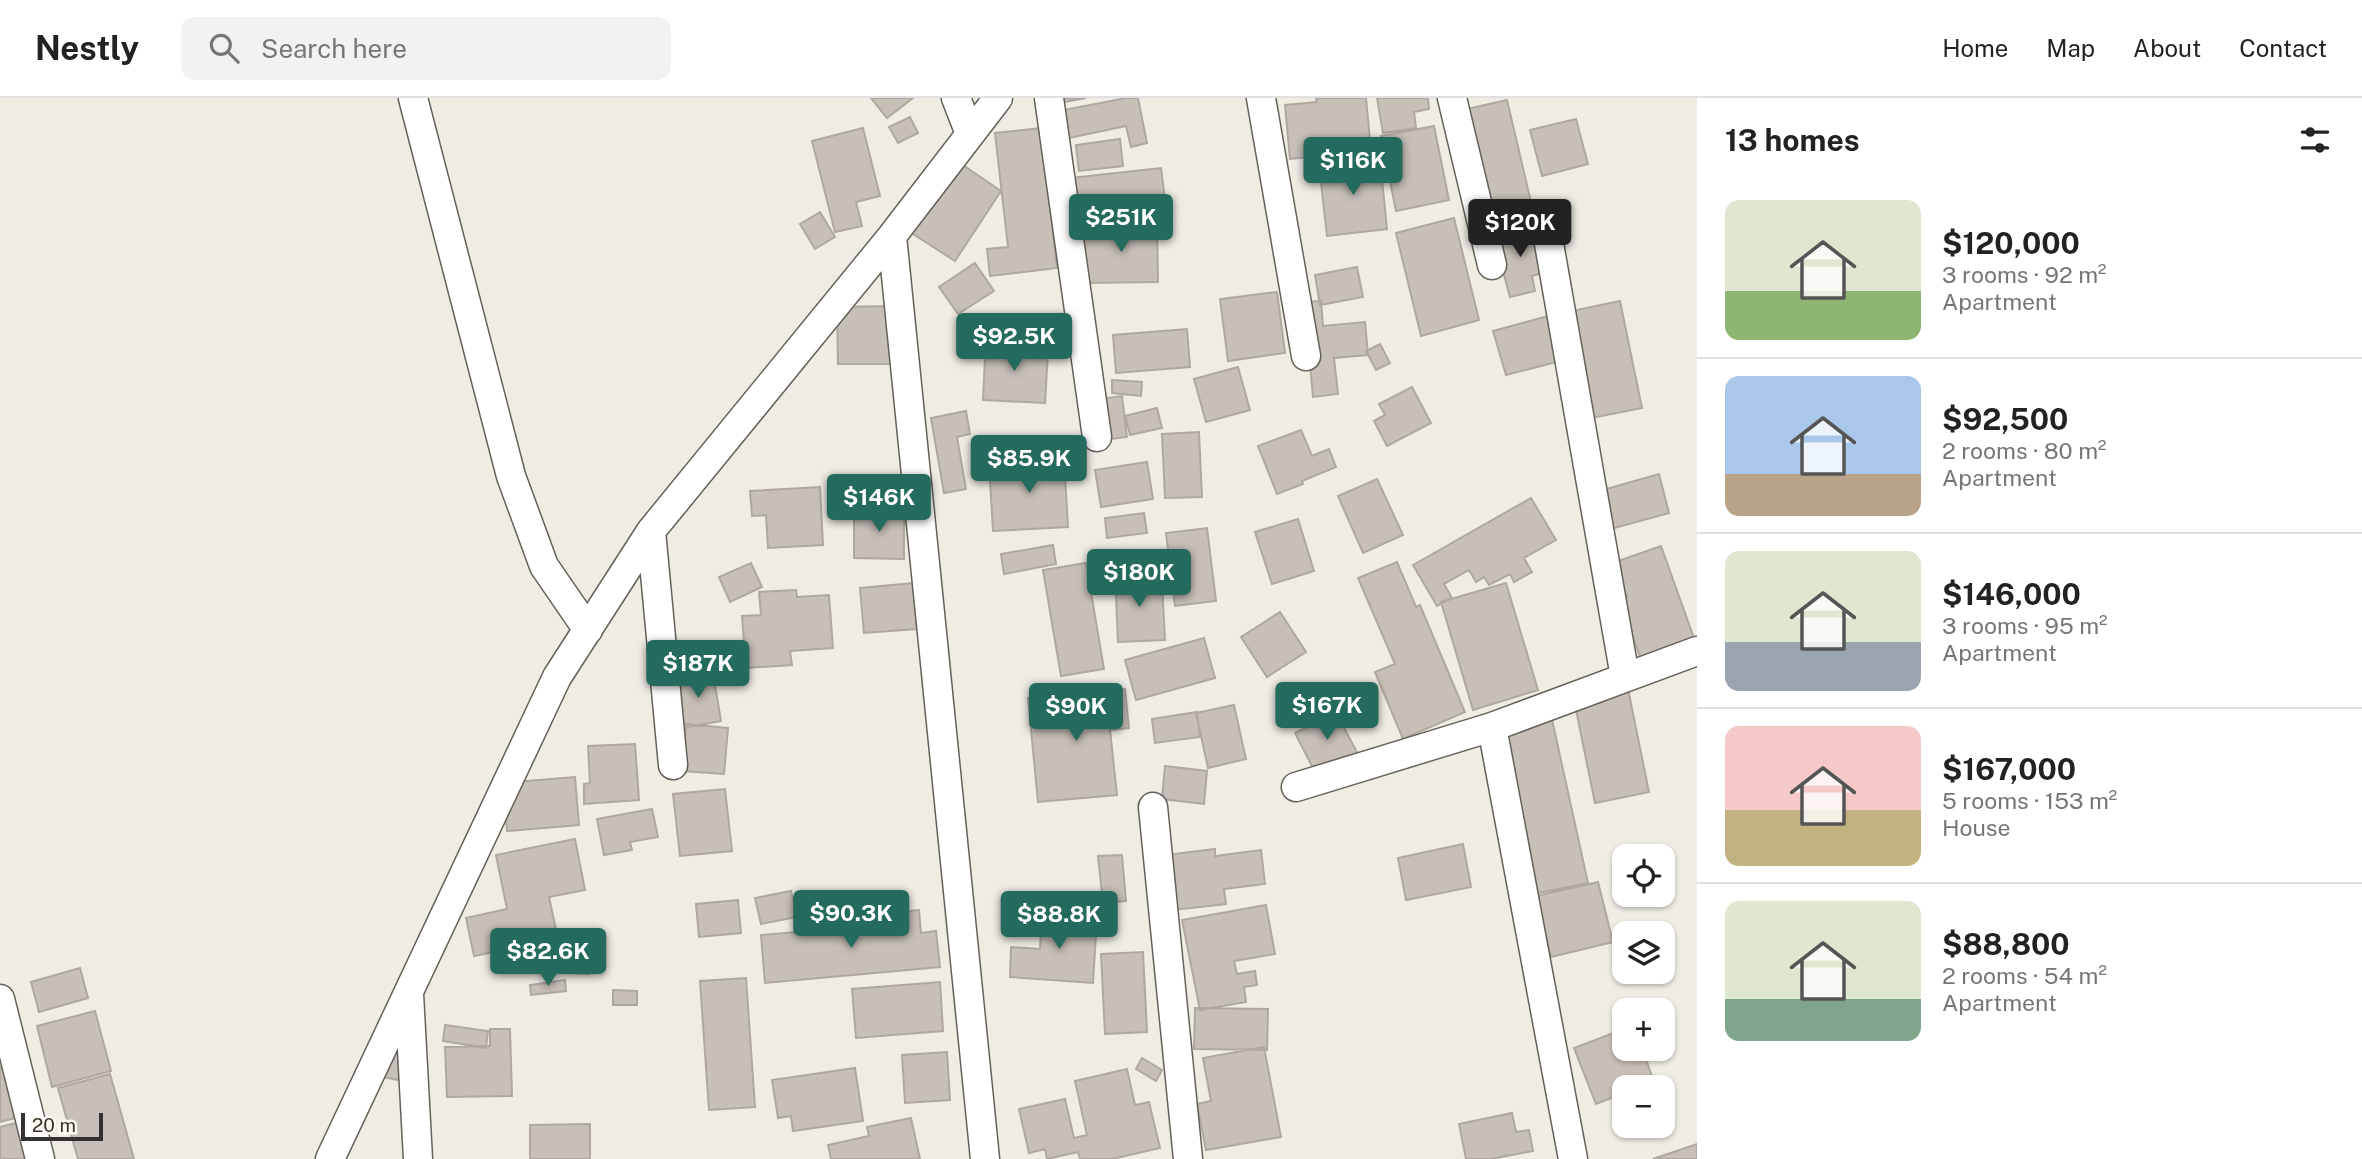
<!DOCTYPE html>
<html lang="en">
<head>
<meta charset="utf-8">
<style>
	body { margin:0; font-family:"Public Sans",sans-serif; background:#f2f2f2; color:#222; height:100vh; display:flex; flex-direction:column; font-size:26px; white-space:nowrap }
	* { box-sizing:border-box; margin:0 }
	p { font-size:23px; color:#767676 }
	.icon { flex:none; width:38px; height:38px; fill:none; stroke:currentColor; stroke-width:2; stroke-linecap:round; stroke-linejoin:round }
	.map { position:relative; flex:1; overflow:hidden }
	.details { display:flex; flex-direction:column; background:#fff; width:665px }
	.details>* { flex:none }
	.buttons { position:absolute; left:1612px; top:746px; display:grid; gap:14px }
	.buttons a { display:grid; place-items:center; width:63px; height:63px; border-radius:14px; background:#fff; box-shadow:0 2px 5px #0004; font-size:35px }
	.scale { position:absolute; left:21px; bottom:18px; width:82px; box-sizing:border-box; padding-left:7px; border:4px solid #33322f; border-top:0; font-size:19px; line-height:24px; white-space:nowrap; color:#33322f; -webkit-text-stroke:5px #fbf9f0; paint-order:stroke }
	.price { position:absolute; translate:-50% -60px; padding:0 16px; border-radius:7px; background:#246a5d; color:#fff; font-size:23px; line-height:46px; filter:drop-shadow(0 2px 4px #0008) }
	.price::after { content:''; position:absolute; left:50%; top:42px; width:21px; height:16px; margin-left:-10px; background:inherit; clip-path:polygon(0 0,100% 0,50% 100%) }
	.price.on { background:#222; color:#fff }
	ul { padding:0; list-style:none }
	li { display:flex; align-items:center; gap:21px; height:175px; padding:0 28px }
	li+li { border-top:2px solid #e0e0e0 }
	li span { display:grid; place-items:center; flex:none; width:196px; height:140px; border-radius:14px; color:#555 }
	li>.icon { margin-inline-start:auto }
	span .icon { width:84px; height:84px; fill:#fffc; stroke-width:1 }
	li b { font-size:30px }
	h2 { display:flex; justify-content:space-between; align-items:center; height:84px; padding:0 28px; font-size:30px }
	header { display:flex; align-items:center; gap:42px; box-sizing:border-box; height:98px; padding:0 35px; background:#fff; border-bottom:2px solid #e0e0e0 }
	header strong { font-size:33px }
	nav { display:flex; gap:38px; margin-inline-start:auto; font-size:24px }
	.search { width:490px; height:63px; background:#f2f2f2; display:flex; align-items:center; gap:18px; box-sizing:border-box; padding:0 24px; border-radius:14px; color:#767676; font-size:26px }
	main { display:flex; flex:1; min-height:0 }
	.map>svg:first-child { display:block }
	.building { fill:#c7c0b9; stroke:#afa8a1; stroke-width:2 }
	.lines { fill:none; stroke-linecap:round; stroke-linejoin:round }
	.minor-casing { stroke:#636159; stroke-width:31 }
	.minor { stroke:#fff; stroke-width:28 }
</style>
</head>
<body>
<header>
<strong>Nestly</strong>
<div class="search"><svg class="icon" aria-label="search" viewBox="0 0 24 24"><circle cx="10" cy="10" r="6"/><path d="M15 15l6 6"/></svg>Search here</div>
<nav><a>Home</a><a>Map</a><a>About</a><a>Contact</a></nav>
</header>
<main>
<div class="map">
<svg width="1697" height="1061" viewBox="0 0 1697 1061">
	<rect width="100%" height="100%" fill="#eeece3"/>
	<path class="building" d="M871 0H913L887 20Z
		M1063 0H1086L1064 4Z
		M1126 0H1138L1147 45 1131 49 1126 28 1069 40 1064 12Z
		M1316 0H1366L1371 53 1290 61 1285 7 1317 4Z
		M1377 0H1428L1429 11 1414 14 1416 30 1383 35Z
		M1507 2 1535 121 1495 130 1467 11Z
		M910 19 918 35 898 45 889 29Z
		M1576 21 1588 66 1542 78 1530 32Z
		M1434 28 1449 102 1396 113 1381 38Z
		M863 30 880 98 856 104 862 128 835 134 812 43Z
		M1041 30 1057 170 990 178 987 151 1008 149 995 35Z
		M1120 41 1123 68 1079 73 1076 47Z
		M1380 61 1387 131 1327 138 1319 67Z
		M957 63 1001 93 955 163 910 134Z
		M1161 70 1167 117 1128 121 1127 108 1075 114 1071 80Z
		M820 114 835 139 815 151 800 126Z
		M1454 120 1479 222 1421 238 1396 135Z
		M1157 124 1158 184 1082 185 1081 141H1094V125Z
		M1533 126 1546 174 1532 178 1535 193 1510 199 1493 136Z
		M975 165 994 193 958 216 939 189Z
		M1357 169 1363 199 1320 207 1315 177Z
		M1277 194 1285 255 1228 263 1220 201Z
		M1321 203 1323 228 1365 224 1368 257 1334 260 1338 296 1313 299 1304 204Z
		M1620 203 1642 310 1581 322 1572 213Z
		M894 208 895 266H838L837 209Z
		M1552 217 1564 262 1506 277 1493 233Z
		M1187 231 1190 269 1116 275 1113 237Z
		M986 239 1012 241V252L1048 254 1045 305 983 302Z
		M1380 246 1390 265 1376 272 1366 253Z
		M1238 269 1250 312 1206 324 1194 281Z
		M1112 282 1142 284 1141 298 1112 295Z
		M1412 289 1431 325 1387 348 1374 323 1385 317 1379 306Z
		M1122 298 1127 339 1104 342 1099 301Z
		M1157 310 1162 330 1130 337 1125 318Z
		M966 313 970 336 957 339 966 391 944 395 931 320Z
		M1301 332 1312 358 1329 351 1336 369 1302 383 1303 386 1277 396 1258 348Z
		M1199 334 1202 399 1165 400 1162 336Z
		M1064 360 1068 429 993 433 989 365Z
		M1147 364 1153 401 1101 409 1095 372Z
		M1659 376 1669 415 1607 432 1596 394Z
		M1377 381 1403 437 1363 455 1338 398Z
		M820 389 823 447 768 450 766 417 752 418 750 393Z
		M1531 400 1556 442 1524 460 1532 474 1514 484 1510 476 1489 487 1484 479 1476 484 1469 472 1444 486 1452 500 1437 508 1413 467Z
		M854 411H904V461L854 460Z
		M1144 415 1147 435 1107 440 1105 420Z
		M1298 421 1314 473 1272 486 1255 434Z
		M1207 430 1216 503 1175 508 1166 435Z
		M1053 447 1056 466 1004 476 1001 456Z
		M1661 448 1695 543 1641 562 1620 502 1627 499 1615 464Z
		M1397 464 1416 509 1420 507 1465 614 1403 641 1375 574 1395 566 1358 480Z
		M751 465 762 489 730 504 719 479Z
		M1086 465 1104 571 1061 578 1043 472Z
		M1139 474 1140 485 1162 484 1165 542 1118 544 1115 475Z
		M913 485 917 531 864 535 860 490Z
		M1506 485 1538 592 1473 612 1441 504Z
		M796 492 797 499 829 497 833 550 790 553 792 567 746 570 742 518 761 517 759 494Z
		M1280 514 1306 554 1267 579 1241 539Z
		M1204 540 1215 580 1136 602 1125 562Z
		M713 575 721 623 683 630 674 582Z
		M1125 591 1129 630 1110 632 1117 697 1038 704 1028 600Z
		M1628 591 1649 694 1595 705 1574 602Z
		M1234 607 1246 661 1208 670 1196 615Z
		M1332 607 1359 658 1318 680 1295 635 1313 626 1309 619Z
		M1197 614 1200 639 1155 645 1152 621Z
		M1551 617 1588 785 1538 795 1501 628Z
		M686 626 728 630 724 676 683 673Z
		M635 646 639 702 584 706V686L590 685 588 648Z
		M1165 668 1207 673 1204 706 1162 701Z
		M575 679 579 727 507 733 503 685Z
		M725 691 732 753 680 758 673 696Z
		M652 711 658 739 630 744 632 752 604 757 597 721Z
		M575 741 585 792 549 799 558 841 474 858 466 820 507 811 496 757Z
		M1463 746 1471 789 1406 802 1398 760Z
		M1215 751V758L1261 752 1265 786 1224 791 1226 806 1173 812 1166 757Z
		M1122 757 1126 803 1103 805 1098 758Z
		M1598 784 1613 844 1551 859 1536 798Z
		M791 793 797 819 761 826 755 800Z
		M738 802 741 835 699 839 696 806Z
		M1266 807 1275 856 1234 863 1237 876 1255 873 1257 887 1244 889 1246 904 1200 912 1182 822Z
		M919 812 921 835 936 833 940 869 765 885 761 837 888 826 887 815Z
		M1042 816 1097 820 1093 885 1010 879 1011 849 1040 851Z
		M565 853H589V876L565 875Z
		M1143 854 1147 934 1105 936 1101 856Z
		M80 870 88 900 39 914 31 884Z
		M746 880 755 1009 709 1012 700 883Z
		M565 882 566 893 531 897 530 887Z
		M940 884 943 933 856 940 852 891Z
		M613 892 637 893V907H613Z
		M1195 910 1268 911 1267 952 1194 951Z
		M95 913 111 973 52 989 37 928Z
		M445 927 488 933 486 950 443 943Z
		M490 931H510L512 998 447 999 445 949 490 948Z
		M1624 931V950H1642L1654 984 1642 989H1624V995L1596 1006 1574 950Z
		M1264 949 1281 1039 1206 1052 1197 1006 1211 1003 1203 960Z
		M388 953 404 956 398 982 383 979Z
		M947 954 950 1002 905 1005 902 957Z
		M1142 960 1162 972 1156 983 1136 971Z
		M5 967 19 1019 0 1024V969Z
		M855 970 863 1023 793 1033 791 1018 778 1020 772 982Z
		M1127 971 1135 1007 1149 1004 1160 1050 1112 1061H1080L1078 1054 1047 1061 1045 1051 1029 1055 1019 1011 1065 1001 1074 1040 1087 1037 1075 983Z
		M110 976 134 1061H78L58 990Z
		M1512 1015 1516 1034 1529 1032 1533 1053 1491 1061H1466L1459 1026Z
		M911 1020 920 1061H831L828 1047 869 1038 867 1029Z
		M20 1024 32 1061H0V1029Z
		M590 1026V1061H530V1027Z
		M1697 1046V1061H1653Z"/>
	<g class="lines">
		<defs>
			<path id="minor" d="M413 0 511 378 544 468 588 532
				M956 0 970 36
				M1049 0 1097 339
				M1261 0 1306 258
				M1452 0 1492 167
				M1544 117 1625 579
				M892 138 985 1061
				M651 433 673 667
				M1492 629 1573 1061
				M1296 689 1492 629 1697 553
				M1153 709 1188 1061
				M409 896 418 1061
				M0 901 40 1061
				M330 1061 557 579 651 433 892 138 998 0"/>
		</defs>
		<use href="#minor" class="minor-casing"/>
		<use href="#minor" class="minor"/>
	</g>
</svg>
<div class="buttons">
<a><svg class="icon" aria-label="locate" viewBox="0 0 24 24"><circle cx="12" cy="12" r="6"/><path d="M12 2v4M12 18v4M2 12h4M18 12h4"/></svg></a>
<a><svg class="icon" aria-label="layers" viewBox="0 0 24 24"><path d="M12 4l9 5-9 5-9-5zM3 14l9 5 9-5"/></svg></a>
<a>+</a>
<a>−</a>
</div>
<div class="scale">20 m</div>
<b class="price" style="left:1353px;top:99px">$116K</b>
<b class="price" style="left:1121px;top:156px">$251K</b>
<b class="price on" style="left:1520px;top:161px">$120K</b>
<b class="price" style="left:1014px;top:275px">$92.5K</b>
<b class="price" style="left:1029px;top:397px">$85.9K</b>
<b class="price" style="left:879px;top:436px">$146K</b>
<b class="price" style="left:1139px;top:511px">$180K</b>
<b class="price" style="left:698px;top:602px">$187K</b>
<b class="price" style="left:1327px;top:644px">$167K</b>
<b class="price" style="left:1076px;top:645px">$90K</b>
<b class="price" style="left:851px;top:852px">$90.3K</b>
<b class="price" style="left:1059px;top:853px">$88.8K</b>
<b class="price" style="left:548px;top:890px">$82.6K</b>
</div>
<section class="details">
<h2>13 homes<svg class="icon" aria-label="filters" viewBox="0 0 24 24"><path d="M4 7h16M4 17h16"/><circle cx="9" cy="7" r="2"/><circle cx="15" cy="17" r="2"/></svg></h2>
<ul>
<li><span style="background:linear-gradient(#dfe7d0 65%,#8fb573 0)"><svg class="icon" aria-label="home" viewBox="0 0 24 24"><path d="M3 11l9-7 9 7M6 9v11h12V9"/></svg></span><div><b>$120,000</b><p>3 rooms · 92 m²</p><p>Apartment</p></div></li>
<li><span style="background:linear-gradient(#a9c7e8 70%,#b9a48a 0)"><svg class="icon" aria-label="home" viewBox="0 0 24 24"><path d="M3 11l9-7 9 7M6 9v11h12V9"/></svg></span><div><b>$92,500</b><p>2 rooms · 80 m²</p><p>Apartment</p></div></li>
<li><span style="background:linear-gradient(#dfe7d0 65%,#9aa5b1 0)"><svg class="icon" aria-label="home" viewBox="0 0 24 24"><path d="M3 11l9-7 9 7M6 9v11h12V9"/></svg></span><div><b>$146,000</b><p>3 rooms · 95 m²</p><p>Apartment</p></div></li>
<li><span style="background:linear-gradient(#f6c9c9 60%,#c2b280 0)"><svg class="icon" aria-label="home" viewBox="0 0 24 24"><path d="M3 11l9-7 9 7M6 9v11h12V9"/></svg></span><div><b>$167,000</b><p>5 rooms · 153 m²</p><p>House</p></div></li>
<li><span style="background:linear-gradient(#dfe7d0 70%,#7fa58c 0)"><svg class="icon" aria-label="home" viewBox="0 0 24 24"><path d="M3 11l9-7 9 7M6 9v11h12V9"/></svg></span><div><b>$88,800</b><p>2 rooms · 54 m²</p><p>Apartment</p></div></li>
</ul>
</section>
</main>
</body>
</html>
